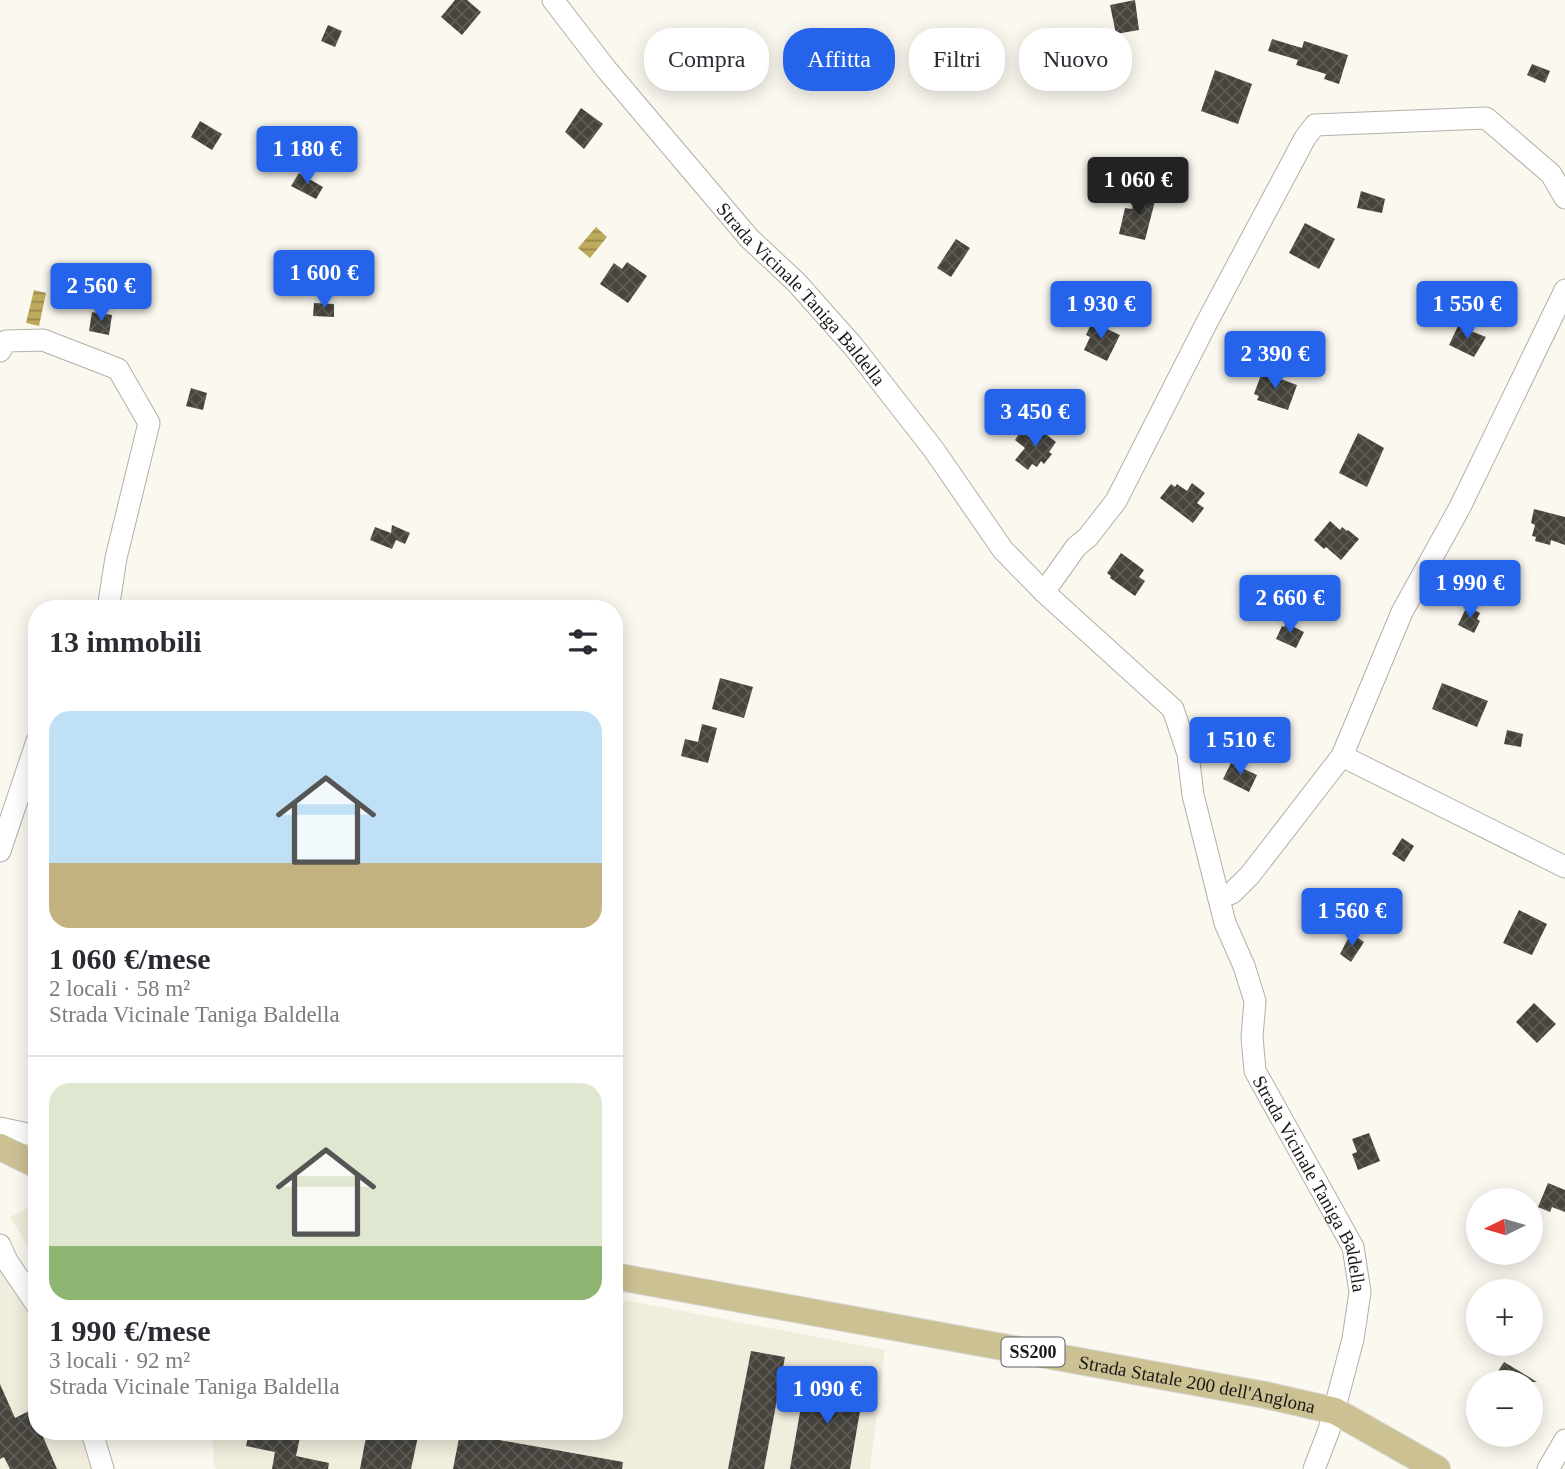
<!DOCTYPE html>
<html lang="it">
<head>
<meta charset="utf-8">
<style>
	body { margin:0; font-family:"Times New Roman",serif; background:#f2f2f3; color:#2b2b33; height:100vh; display:flex; flex-direction:column; font-size:26px; white-space:nowrap }
	* { box-sizing:border-box; margin:0 }
	p { font-size:23px; color:#7c7c81 }
	.icon { flex:none; width:38px; height:38px; fill:none; stroke:currentColor; stroke-width:2; stroke-linecap:round; stroke-linejoin:round }
	.map { position:relative; flex:1; overflow:hidden }
	.panel { position:absolute; left:28px; top:600px; width:595px; height:840px; display:flex; flex-direction:column; background:#fff; border-radius:28px; box-shadow:0 4px 18px #0003 }
	.panel>* { flex:none }
	.top-card { position:absolute; left:644px; top:28px; width:665px; height:63px; display:flex; gap:14px }
	.needle { width:46px; rotate:265deg }
	.buttons { position:absolute; left:1466px; top:1188px; display:grid; gap:14px }
	.buttons a { display:grid; place-items:center; width:77px; height:77px; border-radius:50%; background:#fff; box-shadow:0 4px 18px #0003; font-size:35px }
	.price { position:absolute; translate:-50% -60px; padding:0 16px; border-radius:7px; background:#2563eb; color:#fff; font-size:23px; line-height:46px; filter:drop-shadow(0 2px 4px #0008) }
	.price::after { content:''; position:absolute; left:50%; top:42px; width:21px; height:16px; margin-left:-10px; background:inherit; clip-path:polygon(0 0,100% 0,50% 100%) }
	.price.on { background:#222; color:#fff }
	ul { padding:0; list-style:none }
	li { display:grid; align-content:center; gap:14px; height:371px; padding:0 21px }
	li+li { border-top:2px solid #e1e1e2 }
	li span { display:grid; place-items:center; height:217px; border-radius:21px; color:#555 }
	li>.icon { margin-inline-start:auto }
	span .icon { width:126px; height:126px; fill:#fffc; stroke-width:1 }
	li b { font-size:30px }
	h2 { display:flex; justify-content:space-between; align-items:center; height:84px; padding:0 21px; font-size:30px }
	.pill { padding:0 24px; border-radius:28px; background:#fff; box-shadow:0 4px 18px #0003; font-size:24px; line-height:63px }
	.pill.on { background:#2563eb; color:#fff }
	.map>svg:first-child { display:block }
	.built { fill:#f1eddd }
	.water { fill:url(#water-rules) }
	.building { fill:url(#building-cross-hatch) }
	.lines { fill:none; stroke-linecap:round; stroke-linejoin:round }
	.minor-casing { stroke:#b2b0a8; stroke-width:23 }
	.major-casing { stroke:#d6d6d5; stroke-width:28 }
	.minor { stroke:#fff; stroke-width:21 }
	.major { stroke:#cbc193; stroke-width:26 }
	.labels { text-anchor:middle; stroke-width:7; stroke-linejoin:round; paint-order:stroke }
	.shield { fill:#fff; stroke:#5f5e5c; stroke-width:2 }
	.shield-label { font-size:18px; font-weight:bold; fill:#1a1916 }
	.street-label { font-size:19px; fill:#1a1916; stroke:#fff }
</style>
</head>
<body>
<div class="map">
<svg width="1565" height="1469" viewBox="0 0 1565 1469">
	<defs>
		<pattern id="water-rules" width="6" height="5" patternUnits="userSpaceOnUse" patternTransform="scale(1.75)"><rect width="6" height="5" fill="#bdaa5c"/><path d="M0 2.5h6" fill="none" stroke="#998a4b"/></pattern>
		<pattern id="building-cross-hatch" width="8" height="8" patternUnits="userSpaceOnUse" patternTransform="scale(1.75)"><rect width="8" height="8" fill="#46443d"/><path d="M0 0l8 8M0 8l8-8" fill="none" stroke="#5d5c56"/></pattern>
	</defs>
	<rect width="100%" height="100%" fill="#faf8ef"/>
	<path class="built" d="M37 1203V1261L10 1217Z
		M0 1262 37 1323V1432H83L95 1469H0Z
		M614 1298 885 1350 870 1469H216L214 1465 212 1432H614Z"/>
	<path class="water" d="M596 227 607 237 590 258 578 248Z
		M34 290 46 293 39 326 26 323Z"/>
	<path class="building" d="M455 0H467L481 12 462 35 441 17Z
		M1135 0 1139 30 1116 34 1110 5Z
		M328 25 342 31 335 47 321 41Z
		M1272 39 1302 48 1304 41 1348 55 1339 84 1324 79 1326 74 1296 65 1298 60 1268 51Z
		M1532 64 1550 71 1545 83 1527 75Z
		M1215 70 1252 84 1238 124 1201 111Z
		M581 108 603 124 584 149 565 132Z
		M200 121 222 134 212 150 191 137Z
		M299 173 323 187 316 199 291 186Z
		M1361 191 1385 199 1382 213 1357 208Z
		M1136 192 1156 197 1145 240 1119 234 1125 208 1132 209Z
		M1305 223 1335 239 1319 269 1289 253Z
		M956 239 970 248 951 277 937 268Z
		M627 262 647 276 628 303 600 284 614 263 622 269Z
		M314 303 334 304V317L313 316Z
		M92 312 112 315 109 335 89 331Z
		M1092 322 1120 335 1107 361 1084 350 1090 337 1086 335Z
		M1458 326 1486 337 1474 357 1449 345Z
		M1262 372 1297 385 1288 410 1257 400 1259 396 1254 394Z
		M191 388 207 393 203 410 186 406Z
		M1039 429 1056 442 1049 452 1052 454 1044 464 1041 461 1037 467 1032 464 1028 470 1015 460 1025 448 1015 440 1021 431 1032 439Z
		M1358 433 1384 448 1367 487 1339 473Z
		M1192 483 1205 493 1197 503 1204 508 1193 523 1160 498 1171 484 1175 487 1177 484 1187 491Z
		M1534 509 1565 517V545L1551 540 1550 545 1535 541 1536 537 1532 536 1535 525 1531 523Z
		M1330 521 1340 530 1342 527 1347 531 1348 530 1359 539 1341 560 1326 547 1324 549 1314 540Z
		M392 525 410 533 405 544 396 540 392 549 370 540 375 527 391 533Z
		M1121 553 1144 570 1139 577 1145 581 1135 596 1110 578 1111 576 1107 573Z
		M1467 606 1480 613 1477 619 1480 621 1474 633 1458 625Z
		M1286 623 1304 632 1296 648 1276 639 1282 626 1284 627Z
		M720 678 753 687 744 718 712 709Z
		M1442 683 1488 701 1477 727 1432 709Z
		M702 724 717 728 708 763 681 756 685 739 698 742Z
		M1507 730 1523 734 1521 747 1504 744Z
		M1231 763 1257 775 1249 792 1223 779Z
		M1402 838 1414 846 1404 862 1392 854Z
		M1519 910 1547 924 1532 955 1503 943Z
		M1351 933 1364 942 1351 962 1340 954Z
		M1534 1003 1556 1024 1537 1043 1516 1022Z
		M1369 1133 1380 1161 1358 1170 1352 1154 1357 1152 1352 1139Z
		M1548 1183 1565 1190V1212L1552 1207 1550 1212 1538 1207Z
		M751 1351 785 1357 764 1469H728Z
		M1504 1362 1537 1382H1491Z
		M806 1378 864 1388 850 1469H790Z
		M0 1384 15 1418 31 1410 37 1423V1432H41L57 1469H10L4 1457 0 1459Z
		M259 1432H301L296 1456 329 1463 328 1469H272L275 1452 246 1446 249 1433 259 1435Z
		M367 1432H419L411 1469H360Z
		M460 1433 623 1462 622 1469H453Z"/>
	<g class="lines">
		<defs>
			<g id="minor">
				<path id="s1" d="M553 0 606 69 749 238 797 283 853 346 934 450 1003 550 1044 592 1173 709 1188 754 1193 795 1225 923 1244 966 1255 1001 1252 1037 1255 1071 1353 1247 1360 1292 1353 1339 1329 1430 1314 1469"/>
				<path d="M0 351 6 341 43 340 118 369 149 423 116 558 108 609"/>
				<path d="M1044 592 1076 547 1088 537 1116 501 1206 324 1305 138 1315 125 1486 118 1551 174 1565 198"/>
				<path d="M1342 756 1565 867"/>
				<path d="M0 851 37 741"/>
				<path d="M1219 898 1232 893 1250 875 1342 756 1402 612 1460 507 1565 290"/>
				<path d="M0 1128 37 1136"/>
				<path d="M0 1245 7 1261 37 1305"/>
				<path d="M92 1432 103 1469"/>
				<path d="M1548 1469 1565 1440"/>
			</g>
			<g id="major">
				<path d="M0 1147 37 1165"/>
				<path id="s2" d="M614 1276 1265 1395 1335 1411 1437 1469"/>
			</g>
		</defs>
		<use href="#minor" class="minor-casing"/>
		<use href="#major" class="major-casing"/>
		<use href="#minor" class="minor"/>
		<use href="#major" class="major"/>
	</g>
	<g class="labels">
		<rect class="shield" x="1001.5" y="1337.5" width="63" height="29" rx="5"/>
		<g class="shield-label">
			<text x="1033" y="1358">SS200</text>
		</g>
		<g class="street-label">
			<text dy="7" stroke="none"><textPath href="#s1" startOffset="385">Strada Vicinale Taniga Baldella</textPath></text>
			<text dy="7" stroke="none"><textPath href="#s1" startOffset="1446">Strada Vicinale Taniga Baldella</textPath></text>
			<text dy="7" stroke="none"><textPath href="#s2" startOffset="593">Strada Statale 200 dell'Anglona</textPath></text>
		</g>
	</g>
</svg>
<div class="buttons">
<a><svg class="needle" viewBox="-14 -14 28 28"><path d="M0-13l5 13h-10z" fill="#e53935"/><path d="M0 13l5-13h-10z" fill="#7c7c81"/></svg></a>
<a>+</a>
<a>−</a>
</div>
<b class="price" style="left:307px;top:186px">1 180 €</b>
<b class="price on" style="left:1138px;top:217px">1 060 €</b>
<b class="price" style="left:324px;top:310px">1 600 €</b>
<b class="price" style="left:101px;top:323px">2 560 €</b>
<b class="price" style="left:1101px;top:341px">1 930 €</b>
<b class="price" style="left:1467px;top:341px">1 550 €</b>
<b class="price" style="left:1275px;top:391px">2 390 €</b>
<b class="price" style="left:1035px;top:449px">3 450 €</b>
<b class="price" style="left:1470px;top:620px">1 990 €</b>
<b class="price" style="left:1290px;top:635px">2 660 €</b>
<b class="price" style="left:1240px;top:777px">1 510 €</b>
<b class="price" style="left:1352px;top:948px">1 560 €</b>
<b class="price" style="left:827px;top:1426px">1 090 €</b>
<div class="top-card">
<a class="pill">Compra</a>
<a class="pill on">Affitta</a>
<a class="pill">Filtri</a>
<a class="pill">Nuovo</a>
</div>
<section class="panel">
<h2>13 immobili<svg class="icon" aria-label="filters" viewBox="0 0 24 24"><path d="M4 7h16M4 17h16"/><circle cx="9" cy="7" r="2"/><circle cx="15" cy="17" r="2"/></svg></h2>
<ul>
<li><span style="background:linear-gradient(#bfe0f5 70%,#c2b280 0)"><svg class="icon" aria-label="home" viewBox="0 0 24 24"><path d="M3 11l9-7 9 7M6 9v11h12V9"/></svg></span><div><b>1 060 €/mese</b><p>2 locali · 58 m²</p><p>Strada Vicinale Taniga Baldella</p></div></li>
<li><span style="background:linear-gradient(#dfe7d0 75%,#8fb573 0)"><svg class="icon" aria-label="home" viewBox="0 0 24 24"><path d="M3 11l9-7 9 7M6 9v11h12V9"/></svg></span><div><b>1 990 €/mese</b><p>3 locali · 92 m²</p><p>Strada Vicinale Taniga Baldella</p></div></li>
</ul>
</section>
</div>
</body>
</html>
